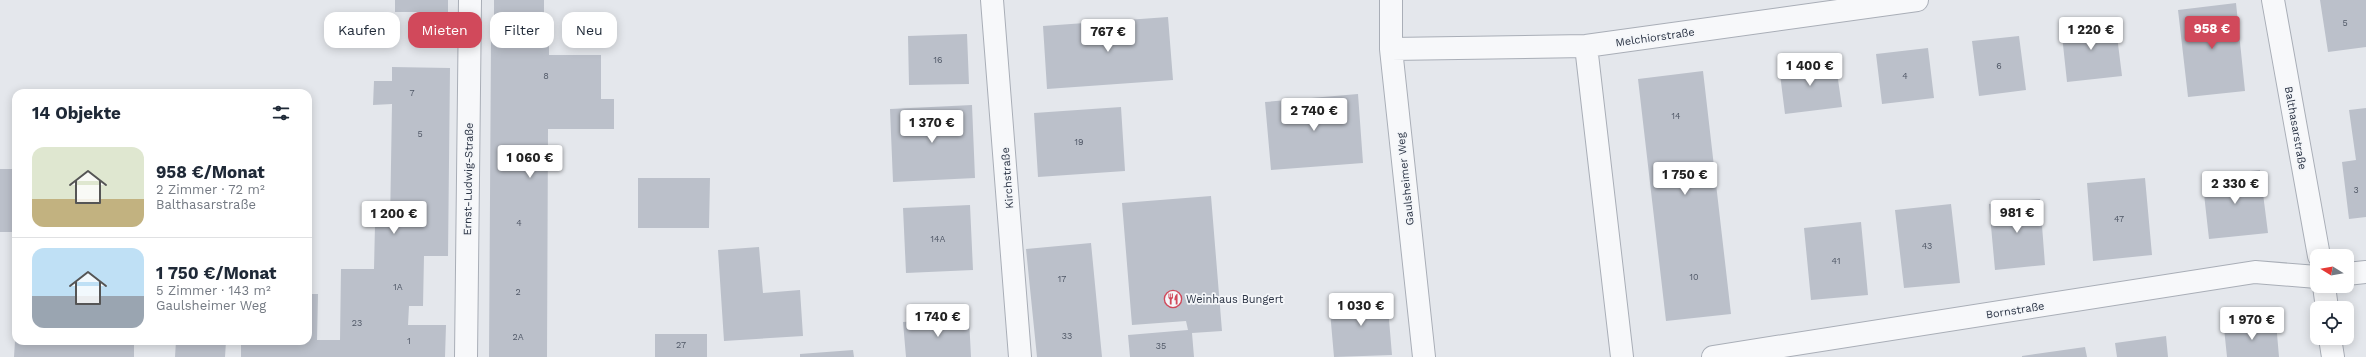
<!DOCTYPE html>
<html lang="de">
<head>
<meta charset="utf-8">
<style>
	body { margin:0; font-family:"Work Sans",sans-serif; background:#f2f2f3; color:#1f2937; height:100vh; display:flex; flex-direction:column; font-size:15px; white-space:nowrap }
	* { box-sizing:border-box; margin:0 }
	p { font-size:13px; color:#747a83 }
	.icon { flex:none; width:22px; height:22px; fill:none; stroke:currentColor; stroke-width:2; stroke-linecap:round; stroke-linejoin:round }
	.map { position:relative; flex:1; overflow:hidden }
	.sheet { position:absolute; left:12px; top:89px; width:300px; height:256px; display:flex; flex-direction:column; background:#fff; border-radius:12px; box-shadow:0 2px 10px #0003 }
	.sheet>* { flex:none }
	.banner { position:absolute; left:324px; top:12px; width:380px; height:36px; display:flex; gap:8px }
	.needle { width:26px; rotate:281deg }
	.fabs { position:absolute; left:2310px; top:249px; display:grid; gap:8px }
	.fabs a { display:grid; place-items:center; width:44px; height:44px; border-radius:8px; background:#fff; box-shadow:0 2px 10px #0003; font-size:20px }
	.price { position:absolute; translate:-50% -34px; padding:0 9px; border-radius:4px; background:#fff; color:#222; font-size:13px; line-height:26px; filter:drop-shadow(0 1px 2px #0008) }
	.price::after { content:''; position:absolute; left:50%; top:24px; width:12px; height:9px; margin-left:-6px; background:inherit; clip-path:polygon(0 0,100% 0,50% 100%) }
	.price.on { background:#d1495b; color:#fff }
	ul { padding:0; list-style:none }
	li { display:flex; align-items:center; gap:12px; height:100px; padding:0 20px }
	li+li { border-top:1px solid #e0e1e3 }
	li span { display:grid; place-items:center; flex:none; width:112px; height:80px; border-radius:12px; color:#555 }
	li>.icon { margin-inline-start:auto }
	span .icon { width:48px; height:48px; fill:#fffc; stroke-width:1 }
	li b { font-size:17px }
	h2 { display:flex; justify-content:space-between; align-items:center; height:48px; padding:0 20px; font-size:17px }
	.tag { padding:0 14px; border-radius:12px; background:#fff; box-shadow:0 2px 10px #0003; font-size:14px; line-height:36px }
	.tag.on { background:#d1495b; color:#fff }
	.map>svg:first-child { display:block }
	.building { fill:#bbc0ca }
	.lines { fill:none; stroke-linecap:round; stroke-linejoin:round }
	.minor-casing { stroke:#a9aeb7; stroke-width:24 }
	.minor { stroke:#f7f8fa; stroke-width:22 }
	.labels { text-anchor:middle; stroke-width:3.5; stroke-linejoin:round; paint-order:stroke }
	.number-label { font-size:9px; fill:#4f5766 }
	.street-label { font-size:11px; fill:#2b3445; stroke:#f4f6f9 }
	.poi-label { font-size:11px; fill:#2b3445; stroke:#f4f6f9; text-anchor:start }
</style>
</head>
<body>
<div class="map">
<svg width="2366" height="357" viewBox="0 0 2366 357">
	<rect width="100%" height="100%" fill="#e4e7ec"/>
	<path class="building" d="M395 0H448V12H395Z
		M494 0H544V19L494 18Z
		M2320 0H2366V47L2328 52Z
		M2236 3 2245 91 2188 97 2178 10Z
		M1168 17 1173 80 1047 89 1043 26Z
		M2115 20 2122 76 2067 82 2061 26Z
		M967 34 969 84 909 85 908 36Z
		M2019 36 2026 90 1979 96 1972 41Z
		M491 40H549V55H601V99H614V129H548L547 357H489Z
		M1928 48 1934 98 1882 104 1876 54Z
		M1835 59 1842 107 1785 114 1779 66Z
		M392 67 450 68 448 256H424L423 306H409L408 325H446L445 357H241V341H308V294H318L317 340H340L341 269H374L375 225H390L392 104 373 105 374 81H392Z
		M1703 71 1731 314 1666 321 1638 79Z
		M1358 94 1363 163 1271 170 1265 102Z
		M972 105 975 178 893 182 890 109Z
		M1121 107 1125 171 1038 177 1034 113Z
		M2366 108V217L2349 219 2342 162 2356 160 2349 110Z
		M0 169H16V232H0Z
		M2260 170 2268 233 2209 239 2202 176Z
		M638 178H710L709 228H638Z
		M2145 178 2152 255 2093 261 2087 183Z
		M1211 196 1222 331 1192 333 1194 357H1130L1128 335 1188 330 1186 321 1132 325 1122 203Z
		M2040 199 2045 265 1995 270 1989 204Z
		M1951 204 1960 283 1904 288 1895 210Z
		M970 205 973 270 906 273 903 208Z
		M1861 222 1868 295 1811 300 1804 228Z
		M1091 243 1102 357H1037L1026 249Z
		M759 247 763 293 800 290 803 336 724 341 718 250Z
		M1387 296 1392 355 1334 357 1329 300Z
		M969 318 971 357H906L903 322Z
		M2276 322 2279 357H2227L2224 328Z
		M655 334H707V357H655Z
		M2166 336 2168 357H2117L2115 343Z
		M15 341H134V357H14Z
		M176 341H226L225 357H175Z
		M2085 347 2087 357H2022V356Z
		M853 350 854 357H800V354Z"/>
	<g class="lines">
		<defs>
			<path id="minor" d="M992 0 1020 357
				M1391 0V49L1424 357
				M2273 0 2319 256
				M1586 46 1622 357
				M1391 49 1586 46 1917 0
				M2347 274 2366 272
				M2324 286 2327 308
				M2330 338 2333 357
				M466 357 470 0
				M1713 357 2255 272 2317 277"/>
		</defs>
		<use href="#minor" class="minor-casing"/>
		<use href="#minor" class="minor"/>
	</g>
	<defs>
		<symbol id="restaurant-ring" viewBox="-11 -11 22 22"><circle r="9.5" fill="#f4f6f9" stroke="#d1495b" stroke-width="1.5"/><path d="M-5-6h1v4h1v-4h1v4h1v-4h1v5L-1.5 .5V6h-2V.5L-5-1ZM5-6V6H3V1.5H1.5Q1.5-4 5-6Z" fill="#d1495b"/></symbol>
	</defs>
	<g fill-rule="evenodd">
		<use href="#restaurant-ring" x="1163" y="289" width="20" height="20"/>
	</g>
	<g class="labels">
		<g class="number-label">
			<text x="2345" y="26">5</text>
			<text x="938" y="63">16</text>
			<text x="1999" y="69">6</text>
			<text x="546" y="79">8</text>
			<text x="1905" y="79">4</text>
			<text x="412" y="96">7</text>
			<text x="1676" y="119">14</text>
			<text x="420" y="137">5</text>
			<text x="1079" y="145">19</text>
			<text x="2356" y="193">3</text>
			<text x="2119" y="222">47</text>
			<text x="519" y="226">4</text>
			<text x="938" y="242">14A</text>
			<text x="1927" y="249">43</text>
			<text x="1836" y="264">41</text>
			<text x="1694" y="280">10</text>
			<text x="1062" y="282">17</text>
			<text x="398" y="290">1A</text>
			<text x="518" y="295">2</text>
			<text x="357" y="326">23</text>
			<text x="1067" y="339">33</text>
			<text x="518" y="340">2A</text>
			<text x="409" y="344">1</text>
			<text x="681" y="348">27</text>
			<text x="1161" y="349">35</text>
		</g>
		<g class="street-label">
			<text transform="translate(1655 37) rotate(-8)" y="4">Melchiorstraße</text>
			<text transform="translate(2296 128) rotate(80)" y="4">Balthasarstraße</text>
			<text transform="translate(1007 178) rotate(-94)" y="4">Kirchstraße</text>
			<text transform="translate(468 179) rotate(-89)" y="4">Ernst-Ludwig-Straße</text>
			<text transform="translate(1405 179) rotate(-96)" y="4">Gaulsheimer Weg</text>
			<text transform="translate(2015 310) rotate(-9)" y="4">Bornstraße</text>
		</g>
		<g class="poi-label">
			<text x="1186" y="303">Weinhaus Bungert</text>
		</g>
	</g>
</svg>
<div class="fabs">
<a><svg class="needle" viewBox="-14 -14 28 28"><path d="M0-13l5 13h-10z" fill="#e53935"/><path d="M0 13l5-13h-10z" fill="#747a83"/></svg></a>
<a><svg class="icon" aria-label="locate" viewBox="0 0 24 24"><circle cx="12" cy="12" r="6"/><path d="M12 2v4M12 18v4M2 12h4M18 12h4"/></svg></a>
</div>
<b class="price on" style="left:2212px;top:50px">958 €</b>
<b class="price" style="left:2091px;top:51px">1 220 €</b>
<b class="price" style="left:1108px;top:53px">767 €</b>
<b class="price" style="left:1810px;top:87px">1 400 €</b>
<b class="price" style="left:1314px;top:132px">2 740 €</b>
<b class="price" style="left:932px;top:144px">1 370 €</b>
<b class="price" style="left:530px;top:179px">1 060 €</b>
<b class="price" style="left:1685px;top:196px">1 750 €</b>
<b class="price" style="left:2235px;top:205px">2 330 €</b>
<b class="price" style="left:2017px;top:234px">981 €</b>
<b class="price" style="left:394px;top:235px">1 200 €</b>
<b class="price" style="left:1361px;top:327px">1 030 €</b>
<b class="price" style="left:938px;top:338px">1 740 €</b>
<b class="price" style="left:2252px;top:341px">1 970 €</b>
<div class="banner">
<a class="tag">Kaufen</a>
<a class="tag on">Mieten</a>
<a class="tag">Filter</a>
<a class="tag">Neu</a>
</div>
<section class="sheet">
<h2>14 Objekte<svg class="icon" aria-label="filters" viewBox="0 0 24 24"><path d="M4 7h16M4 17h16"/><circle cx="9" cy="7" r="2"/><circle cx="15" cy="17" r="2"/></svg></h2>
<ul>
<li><span style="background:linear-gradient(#dfe7d0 65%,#c2b280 0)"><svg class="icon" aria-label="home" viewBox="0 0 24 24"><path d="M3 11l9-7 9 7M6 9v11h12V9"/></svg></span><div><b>958 €/Monat</b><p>2 Zimmer · 72 m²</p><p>Balthasarstraße</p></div></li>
<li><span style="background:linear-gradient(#bfe0f5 60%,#9aa5b1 0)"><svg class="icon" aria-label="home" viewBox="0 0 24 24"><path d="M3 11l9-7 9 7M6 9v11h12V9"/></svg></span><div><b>1 750 €/Monat</b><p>5 Zimmer · 143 m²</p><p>Gaulsheimer Weg</p></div></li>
</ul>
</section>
</div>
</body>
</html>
